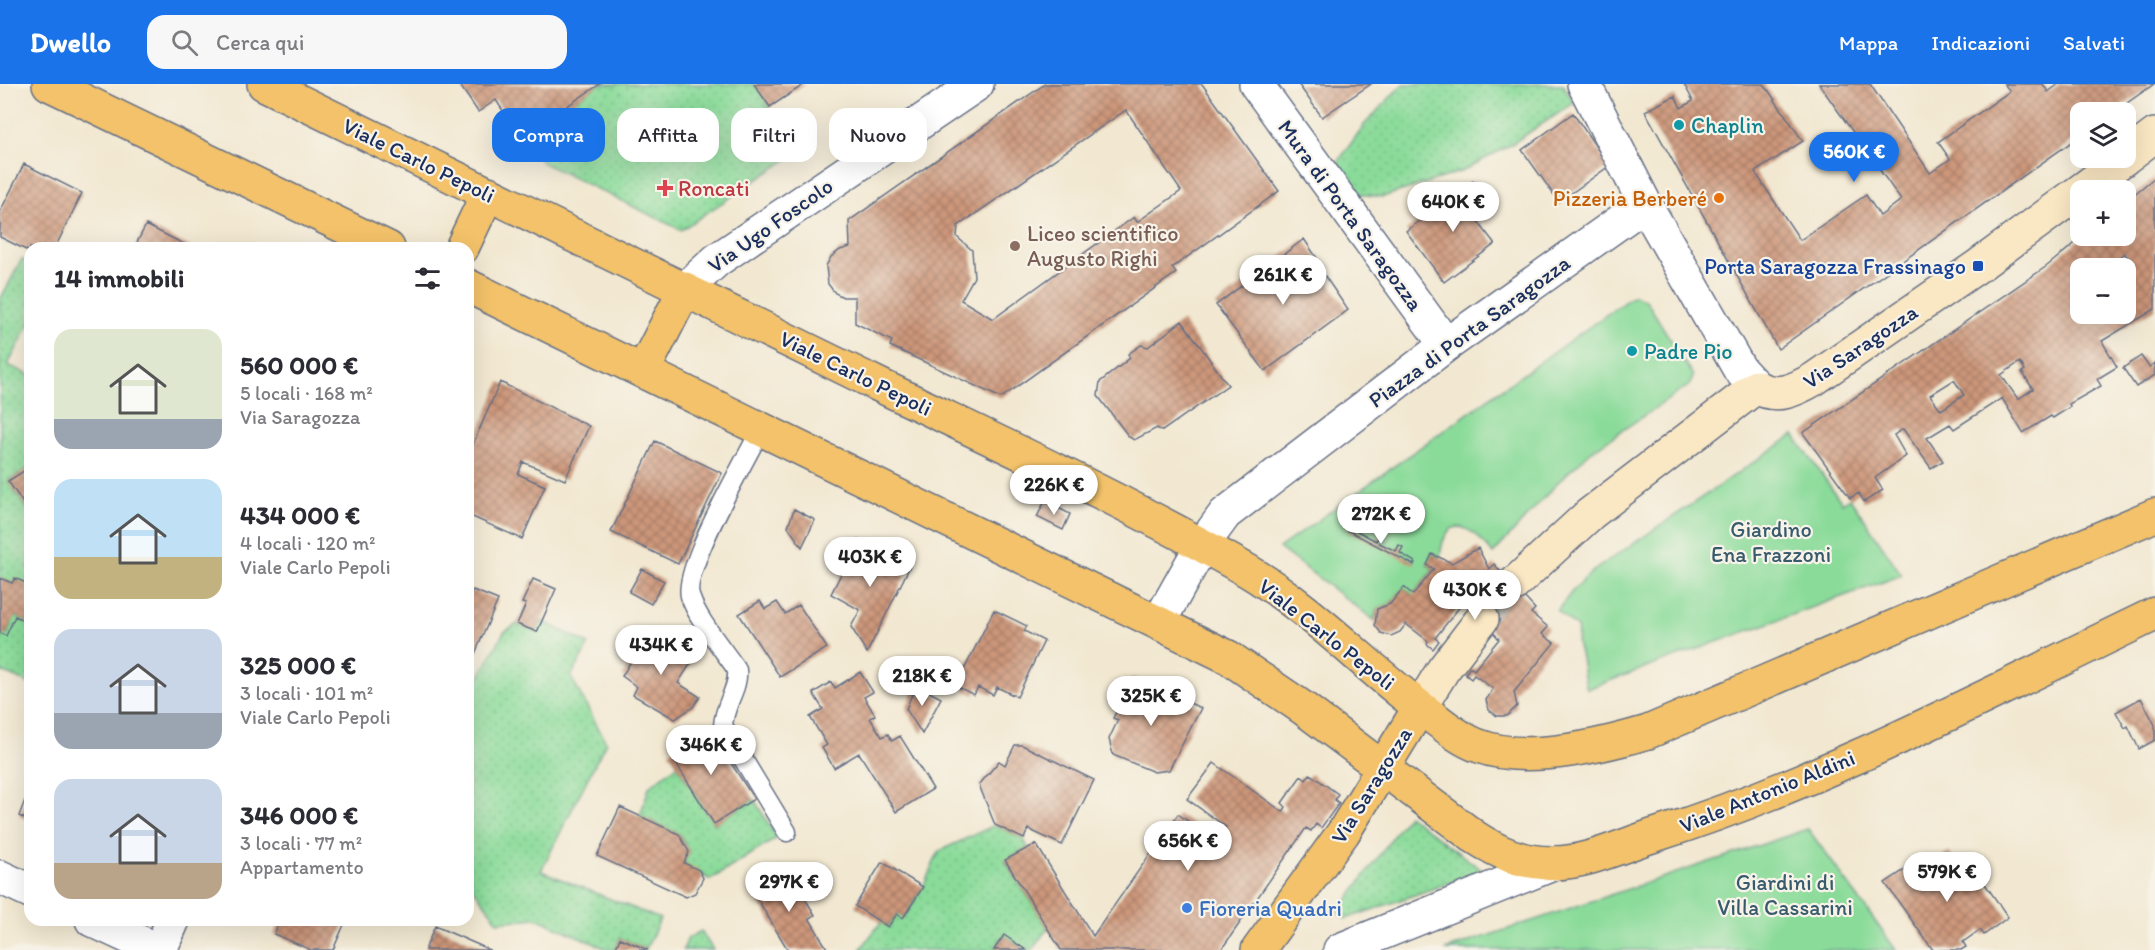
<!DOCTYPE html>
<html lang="it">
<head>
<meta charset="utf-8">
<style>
	body { margin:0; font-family:Itim,sans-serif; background:#f7f7f7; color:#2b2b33; height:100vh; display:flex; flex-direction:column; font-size:22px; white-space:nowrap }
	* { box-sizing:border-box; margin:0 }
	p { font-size:20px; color:#7c7c81 }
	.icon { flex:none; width:33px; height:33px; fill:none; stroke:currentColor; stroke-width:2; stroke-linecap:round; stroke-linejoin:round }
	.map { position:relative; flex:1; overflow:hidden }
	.side { position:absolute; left:24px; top:158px; width:450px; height:684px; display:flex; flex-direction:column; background:#fff; border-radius:18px; box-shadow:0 6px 24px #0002 }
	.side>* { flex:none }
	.hud { position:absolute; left:492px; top:24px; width:570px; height:54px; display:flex; gap:12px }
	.fabs { position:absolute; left:2070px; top:18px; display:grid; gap:12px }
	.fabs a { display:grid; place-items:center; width:66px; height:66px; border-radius:12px; background:#fff; box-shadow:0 6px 24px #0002; font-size:30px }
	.price { position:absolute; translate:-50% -51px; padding:0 14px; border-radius:21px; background:#fff; color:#222; font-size:20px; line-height:39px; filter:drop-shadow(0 2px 3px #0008) }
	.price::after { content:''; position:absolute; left:50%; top:36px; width:18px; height:14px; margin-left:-9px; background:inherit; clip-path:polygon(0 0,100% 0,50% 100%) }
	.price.selected { background:#1a73e8; color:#fff }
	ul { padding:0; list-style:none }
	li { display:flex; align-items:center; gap:18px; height:150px; padding:0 30px }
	li span { display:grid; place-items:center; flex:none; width:168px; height:120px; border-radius:18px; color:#555 }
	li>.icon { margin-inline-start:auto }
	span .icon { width:72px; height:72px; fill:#fffc; stroke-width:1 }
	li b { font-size:26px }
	h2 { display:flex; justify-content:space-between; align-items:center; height:72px; padding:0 30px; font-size:26px }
	.chip { padding:0 21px; border-radius:18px; background:#fff; box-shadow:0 6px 24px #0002; font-size:21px; line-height:54px }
	.chip.selected { background:#1a73e8; color:#fff }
	header { display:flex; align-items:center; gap:36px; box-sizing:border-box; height:84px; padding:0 30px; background:#1a73e8; color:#fff }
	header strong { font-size:28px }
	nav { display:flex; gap:33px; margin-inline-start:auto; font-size:21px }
	.search { width:420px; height:54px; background:#f7f7f7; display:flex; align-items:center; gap:15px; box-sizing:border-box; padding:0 21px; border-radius:18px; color:#7c7c81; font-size:22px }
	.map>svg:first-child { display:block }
	.grass { fill:url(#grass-dots); stroke:#52857c; stroke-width:1.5 }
	.park { fill:#8adb9a; stroke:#52857c; stroke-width:1.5 }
	.building { fill:url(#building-cross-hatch); fill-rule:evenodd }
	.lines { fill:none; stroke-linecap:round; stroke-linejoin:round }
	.secondary-tunnel { stroke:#c7c3ba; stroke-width:33; stroke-dasharray:33 16; stroke-linecap:butt }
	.lane-casing { stroke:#667086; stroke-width:21 }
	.street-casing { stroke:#667086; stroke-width:36 }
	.secondary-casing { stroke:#667086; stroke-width:36 }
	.primary-casing { stroke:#667086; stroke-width:36 }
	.lane { stroke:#fff; stroke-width:18 }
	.street { stroke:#fff; stroke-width:33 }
	.secondary { stroke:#fae7c3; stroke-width:33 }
	.primary { stroke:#f3c26a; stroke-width:33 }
	.culture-dot { fill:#0f9aa8; stroke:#f7f3e8; stroke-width:2 }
	.health-dot { fill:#e0444e; stroke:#f7f3e8; stroke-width:2 }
	.food-dot { fill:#e8710a; stroke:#f7f3e8; stroke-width:2 }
	.education-dot { fill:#8d6e63; stroke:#f7f3e8; stroke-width:2 }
	.transit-dot { fill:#1a4fb4; stroke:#f7f3e8; stroke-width:2 }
	.shop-dot { fill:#3f7fe0; stroke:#f7f3e8; stroke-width:2 }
	.labels { text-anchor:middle; stroke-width:4.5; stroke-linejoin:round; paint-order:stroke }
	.culture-label { font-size:22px; fill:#0d838f; stroke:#f7f3e8; text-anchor:start }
	.street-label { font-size:22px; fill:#1b2f5e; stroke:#f7f3e8 }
	.health-label { font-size:22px; fill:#be3a42; stroke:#f7f3e8; text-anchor:start }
	.food-label { font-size:22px; fill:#c56008; stroke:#f7f3e8; text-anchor:end }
	.education-label { font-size:22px; fill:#785e54; stroke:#f7f3e8; text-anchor:start }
	.transit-label { font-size:22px; fill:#164399; stroke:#f7f3e8; text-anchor:end }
	.park-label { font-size:22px; fill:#375a6d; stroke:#f7f3e8 }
	.shop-label { font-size:22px; fill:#366cbe; stroke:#f7f3e8; text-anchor:start }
</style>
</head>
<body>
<header>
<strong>Dwello</strong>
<div class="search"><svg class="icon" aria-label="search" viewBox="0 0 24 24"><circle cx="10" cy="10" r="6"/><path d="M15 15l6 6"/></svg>Cerca qui</div>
<nav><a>Mappa</a><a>Indicazioni</a><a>Salvati</a></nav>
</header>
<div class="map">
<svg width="2155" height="866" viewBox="0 0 2155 866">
	<defs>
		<pattern id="grass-dots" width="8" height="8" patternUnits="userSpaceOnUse" patternTransform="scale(1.5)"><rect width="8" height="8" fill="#8adb9a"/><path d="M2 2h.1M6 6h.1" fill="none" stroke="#76bc87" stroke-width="1.8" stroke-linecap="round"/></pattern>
		<pattern id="building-cross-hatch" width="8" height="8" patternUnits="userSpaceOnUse" patternTransform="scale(1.5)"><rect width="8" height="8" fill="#cd977a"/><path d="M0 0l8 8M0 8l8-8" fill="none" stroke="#a67c67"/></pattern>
	</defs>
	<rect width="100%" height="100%" fill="#f7f3e8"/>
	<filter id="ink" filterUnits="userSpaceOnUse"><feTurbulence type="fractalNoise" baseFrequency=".0167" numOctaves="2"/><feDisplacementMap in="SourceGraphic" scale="12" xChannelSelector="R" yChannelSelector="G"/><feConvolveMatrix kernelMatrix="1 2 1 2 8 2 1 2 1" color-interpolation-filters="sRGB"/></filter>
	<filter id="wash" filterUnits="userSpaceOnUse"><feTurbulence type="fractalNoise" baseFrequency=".008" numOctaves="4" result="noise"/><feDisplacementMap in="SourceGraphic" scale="24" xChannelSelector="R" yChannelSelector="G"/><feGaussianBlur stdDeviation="1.35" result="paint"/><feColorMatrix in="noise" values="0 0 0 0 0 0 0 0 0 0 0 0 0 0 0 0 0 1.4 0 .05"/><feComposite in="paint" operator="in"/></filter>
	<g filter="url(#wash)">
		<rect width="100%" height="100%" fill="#f2e8d1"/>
		<path class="grass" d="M600 0H754L770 23 764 28 782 55 803 41 815 57 681 146 543 79 522 56 553 35 552 32Z
			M1403 0H1563L1574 19 1510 61 1463 87 1383 113 1350 109 1333 85 1364 41Z
			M22 175 30 179V239L8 281 30 291V383L8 397 30 429V501L12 499 0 494V216Z
			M30 531V600L0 587V549L6 552 15 532 27 538Z
			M542 537 589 560 571 593 606 658 541 787 660 835 646 865 620 854 615 866H609L536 834 498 838 472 802 468 783V601L474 602 504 548 517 540 537 548Z
			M677 681 714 740 754 715 777 754 710 796 684 779 689 768 679 750 640 732 649 703Z
			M1408 731 1483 787 1346 835 1338 829Z
			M995 741 1024 755 1028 764 1005 777 1048 844 1032 866H1026L1004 851 994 866H860L881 838 888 843 897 830 904 834 923 803 939 767Z
			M701 847 713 866H683L688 854Z"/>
		<path class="park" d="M1634 211 1646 216 1693 292 1691 300 1593 366 1561 395 1493 470C1472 442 1445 426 1440 473L1432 470 1427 481 1434 485 1413 511 1404 504 1390 520 1377 525 1374 536 1279 464Z
			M1794 351 1842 419 1850 414 1902 491 1587 605C1582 590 1583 576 1578 563 1576 557 1579 550 1577 544L1557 527 1574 505 1593 487Z
			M1808 745 1896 866H1445Z"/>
		<g id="blocks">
			<path class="building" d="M459 0H600L552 32 554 35 522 56 496 16 478 28Z
				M754 0H805L770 23Z
				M1045 0H1202L1279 107 1172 184 1176 189 1001 314 890 262 892 257 855 239V213H843L835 209 828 200 826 182 831 173 840 166 850 163 849 137ZM1126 26 1181 107 1137 138 1134 133 993 235 961 216 974 193 972 166 957 153 958 142Z
				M1298 0H1371L1322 33Z
				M1684 0H1764L1803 57 1755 88 1800 156 1866 111 1880 132 1901 116 1819 0H1870L1930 89 1950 75 1938 58 2010 7 2004 0H2043L2048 8 2059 0H2154L2114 28H2080V52L1778 265 1645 27 1675 12 1681 24 1693 17Z
				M1573 29 1609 82 1559 118 1522 66Z
				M24 80 82 109 55 164H30V168L0 153V128Z
				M2155 93V225L2102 257 2117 283 2097 295 2101 302 2069 320 2070 323 2053 334 2051 332 2023 349 2002 314 1954 345 1950 340 1927 354 1943 377 1931 384 1903 345 1894 351 1906 372 1875 394 1883 406 1864 418 1859 409 1850 414 1803 349 2047 182 2084 152H2126V117ZM2124 169 2133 179 2126 186V230H2080V184H2107ZM2020 278 2025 286 2022 288 2033 305 2018 315 2001 291ZM1954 296 1964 311 1941 326 1930 311Z
				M1473 97 1486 114 1470 127 1495 160 1444 198 1406 147Z
				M146 141 192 164H134Z
				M1304 155 1323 183 1320 185 1348 226 1265 287 1216 221Z
				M1182 237 1228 301 1162 347 1157 344 1134 356 1129 353 1098 312 1100 298 1130 274 1128 270 1141 261 1148 263Z
				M2141 272 2149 283 2155 279V291L2136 303 2123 284Z
				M500 298 589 342 565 396 523 378 518 390 545 402 522 455 468 431V372Z
				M655 357 722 389 678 480 611 448Z
				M30 383V429L8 397Z
				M1045 417 1070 430 1063 446 1037 433Z
				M794 425 815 436 802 463 788 443Z
				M1357 440 1361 441 1357 447 1376 457 1380 451 1382 453 1379 459 1396 467 1399 461 1403 463 1400 469 1415 478 1414 481 1347 446 1349 443 1354 446Z
				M858 456 910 482 867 569 851 543 860 526 831 510Z
				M1478 464 1489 485 1494 480 1535 525 1531 529 1548 543 1542 550 1554 559 1514 608 1517 622 1507 632H1497L1489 626 1486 616 1493 605 1474 591 1471 595 1465 590 1470 583 1474 586 1499 555 1465 516 1435 554 1439 557 1433 565 1427 560 1428 557 1406 540 1400 548 1391 552 1381 549 1375 541 1377 525 1390 520 1404 503 1413 511 1434 485 1427 481 1432 470 1452 479Z
				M642 485 664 497 651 520 629 508Z
				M0 494 12 499 15 494 30 501V531L27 538 15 532 6 552 0 549Z
				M533 495 556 505 537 548 517 540 526 520 522 519Z
				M473 506 498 516 468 586V513Z
				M760 517 765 525 777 518 785 530 799 521 827 564 780 593 739 530Z
				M994 526 1027 542 1024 547 1044 557 1017 613 997 603 993 611 978 603 974 611 956 602Z
				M651 544 669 554 665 559 693 576 678 599 700 613 693 623 675 635 633 611 637 603 622 592Z
				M860 588 873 608 864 613 875 631 870 634 882 653 888 650 892 657 900 652 933 705 896 728 859 669 834 684 822 664 827 661 810 633 823 625 813 609 831 598 835 604Z
				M1133 594 1201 624 1169 686 1154 688 1113 671 1109 655 1118 636 1113 634Z
				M916 601 941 614 922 650 906 625Z
				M2141 614 2155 641V656L2139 665 2128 642 2125 644 2116 628Z
				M708 643 754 715 714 740 669 668Z
				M1015 661H1022L1094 696 1062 761 1028 745 1024 755 995 741 979 701 999 677 1005 681Z
				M1214 679 1283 728 1286 723 1282 719 1301 692 1306 696 1310 690 1338 710 1335 716 1339 719 1321 744 1316 740 1311 747 1306 744 1221 866H1061L1005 776 1036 760 1093 852 1178 730 1216 757 1226 743 1187 715Z
				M30 703V737L19 732Z
				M620 723 679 750 689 768 684 779 699 786 703 794 695 809 686 813 597 772Z
				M1949 768 1967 793 1976 787 2008 833 1984 851 1980 846 1963 858 1966 863 1961 866H1933L1885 799 1912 781 1918 790Z
				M882 778 923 803 903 834 897 830 888 843 855 822Z
				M787 785 815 831 809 834 828 866H788L752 806Z
				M280 836H346L333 866H311L274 850Z
				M435 842 490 866H425Z
				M1004 851 1026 866H994Z
				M620 854 648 866H615Z"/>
		</g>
	</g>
	<g filter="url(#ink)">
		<use href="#blocks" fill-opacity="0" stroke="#667086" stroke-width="1.5"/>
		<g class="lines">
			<path class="secondary-tunnel" d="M1482 535 1513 501"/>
			<defs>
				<path id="lane" d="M761 345C746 375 682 485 690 512 697 535 723 565 737 586 739 605 724 620 723 642L787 748"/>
				<path id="street" d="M1256 0 1446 261
					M1584 0 1645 120 1740 286 1756 303
					M685 205 717 176 977 0
					M1159 538 1201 463 1225 430 1446 261 1645 120
					M0 793 30 807
					M92 836 157 866
					M160 866 173 836
					M1340 866 1555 779"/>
				<path id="secondary" d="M2126 73 2155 51
					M1513 501 1590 430 1756 303C1777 315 1795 306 1814 295L1978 182 2125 74
					M1420 623 1443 586 1482 535"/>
				<path id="primary" d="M49 0 388 164
					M264 0C468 100 673 199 877 300 1001 360 1128 418 1248 487 1313 526 1366 583 1426 628 1443 640 1459 655 1479 662 1526 680 1601 662 1648 648L2155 431
					M462 164 488 109
					M468 202 1228 573 1303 624 1473 752C1499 769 1521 779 1553 779 1588 779 1625 760 1658 750 1830 695 1992 608 2155 530
					M643 287 685 205
					M1258 866 1343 749 1420 623"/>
			</defs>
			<use href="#lane" class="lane-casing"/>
			<use href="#street" class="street-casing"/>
			<use href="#secondary" class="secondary-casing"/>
			<use href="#primary" class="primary-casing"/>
			<use href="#lane" class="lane"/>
			<use href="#street" class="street"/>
			<use href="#secondary" class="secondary"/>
			<use href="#primary" class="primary"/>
		</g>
	</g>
	<g class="culture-dot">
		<circle cx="1679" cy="41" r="6"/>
		<circle cx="1632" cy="267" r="6"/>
	</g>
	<path class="health-dot" d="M662 95h6v6h6v6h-6v6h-6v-6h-6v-6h6z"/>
	<circle class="food-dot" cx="1719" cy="114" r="6"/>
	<circle class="education-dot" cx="1015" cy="162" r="6"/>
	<rect class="transit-dot" x="1972" y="176" width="12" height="12" rx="3"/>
	<circle class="shop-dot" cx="1187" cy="824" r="6"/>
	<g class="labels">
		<g class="culture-label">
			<text x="1691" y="49">Chaplin</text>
			<text x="1644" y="275">Padre Pio</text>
		</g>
		<g class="street-label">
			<text transform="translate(419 76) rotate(26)" y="8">Viale Carlo Pepoli</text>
			<text transform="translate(1351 131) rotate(54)" y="8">Mura di Porta Saragozza</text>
			<text transform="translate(770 141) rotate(-35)" y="8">Via Ugo Foscolo</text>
			<text transform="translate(1469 247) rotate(-36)" y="8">Piazza di Porta Saragozza</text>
			<text transform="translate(1860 262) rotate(-34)" y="8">Via Saragozza</text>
			<text transform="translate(856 289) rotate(26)" y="8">Viale Carlo Pepoli</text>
			<text transform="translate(1327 550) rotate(38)" y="8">Viale Carlo Pepoli</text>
			<text transform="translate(1371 701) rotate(-58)" y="8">Via Saragozza</text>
			<text transform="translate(1767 707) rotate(-22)" y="8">Viale Antonio Aldini</text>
		</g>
		<g class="health-label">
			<text x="678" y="112">Roncati</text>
		</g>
		<g class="food-label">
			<text x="1707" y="122">Pizzeria Berberé</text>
		</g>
		<g class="education-label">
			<text x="1027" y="157">Liceo scientifico<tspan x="1027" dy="25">Augusto Righi</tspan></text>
		</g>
		<g class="transit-label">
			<text x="1966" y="190">Porta Saragozza Frassinago</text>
		</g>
		<g class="park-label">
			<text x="1771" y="453">Giardino<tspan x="1771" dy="25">Ena Frazzoni</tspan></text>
			<text x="1785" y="806">Giardini di<tspan x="1785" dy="25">Villa Cassarini</tspan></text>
		</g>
		<g class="shop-label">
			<text x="1199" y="832">Fioreria Quadri</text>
		</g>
	</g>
</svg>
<div class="fabs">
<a><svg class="icon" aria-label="layers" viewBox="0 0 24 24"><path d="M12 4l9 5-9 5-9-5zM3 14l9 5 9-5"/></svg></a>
<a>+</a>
<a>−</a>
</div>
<b class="price selected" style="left:1854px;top:99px">560K €</b>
<b class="price" style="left:1453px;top:149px">640K €</b>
<b class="price" style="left:1283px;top:222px">261K €</b>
<b class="price" style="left:1054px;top:432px">226K €</b>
<b class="price" style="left:1381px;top:461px">272K €</b>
<b class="price" style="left:870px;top:504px">403K €</b>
<b class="price" style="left:1475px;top:537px">430K €</b>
<b class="price" style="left:661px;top:592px">434K €</b>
<b class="price" style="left:922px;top:623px">218K €</b>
<b class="price" style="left:1151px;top:643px">325K €</b>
<b class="price" style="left:711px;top:692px">346K €</b>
<b class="price" style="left:1188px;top:788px">656K €</b>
<b class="price" style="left:1947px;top:819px">579K €</b>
<b class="price" style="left:789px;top:829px">297K €</b>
<div class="hud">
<a class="chip selected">Compra</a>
<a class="chip">Affitta</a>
<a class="chip">Filtri</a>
<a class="chip">Nuovo</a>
</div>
<section class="side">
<h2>14 immobili<svg class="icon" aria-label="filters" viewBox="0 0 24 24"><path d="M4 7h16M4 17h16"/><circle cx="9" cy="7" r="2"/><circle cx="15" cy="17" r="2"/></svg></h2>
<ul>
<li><span style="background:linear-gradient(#dfe7d0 75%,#9aa5b1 0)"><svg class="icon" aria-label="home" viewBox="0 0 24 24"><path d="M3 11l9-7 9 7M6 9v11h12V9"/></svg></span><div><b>560 000 €</b><p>5 locali · 168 m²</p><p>Via Saragozza</p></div></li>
<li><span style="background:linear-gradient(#bfe0f5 65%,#c2b280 0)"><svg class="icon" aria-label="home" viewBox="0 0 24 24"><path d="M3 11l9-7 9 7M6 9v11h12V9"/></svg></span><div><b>434 000 €</b><p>4 locali · 120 m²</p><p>Viale Carlo Pepoli</p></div></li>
<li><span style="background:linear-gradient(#c9d6e8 70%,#9aa5b1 0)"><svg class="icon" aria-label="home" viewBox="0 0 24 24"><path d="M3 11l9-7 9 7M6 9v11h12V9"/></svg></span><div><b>325 000 €</b><p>3 locali · 101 m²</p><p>Viale Carlo Pepoli</p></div></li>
<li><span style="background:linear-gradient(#c9d6e8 70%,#b9a48a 0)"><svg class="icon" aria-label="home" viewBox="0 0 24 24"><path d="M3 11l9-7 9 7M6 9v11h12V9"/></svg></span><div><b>346 000 €</b><p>3 locali · 77 m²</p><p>Appartamento</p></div></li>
</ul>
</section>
</div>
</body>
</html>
